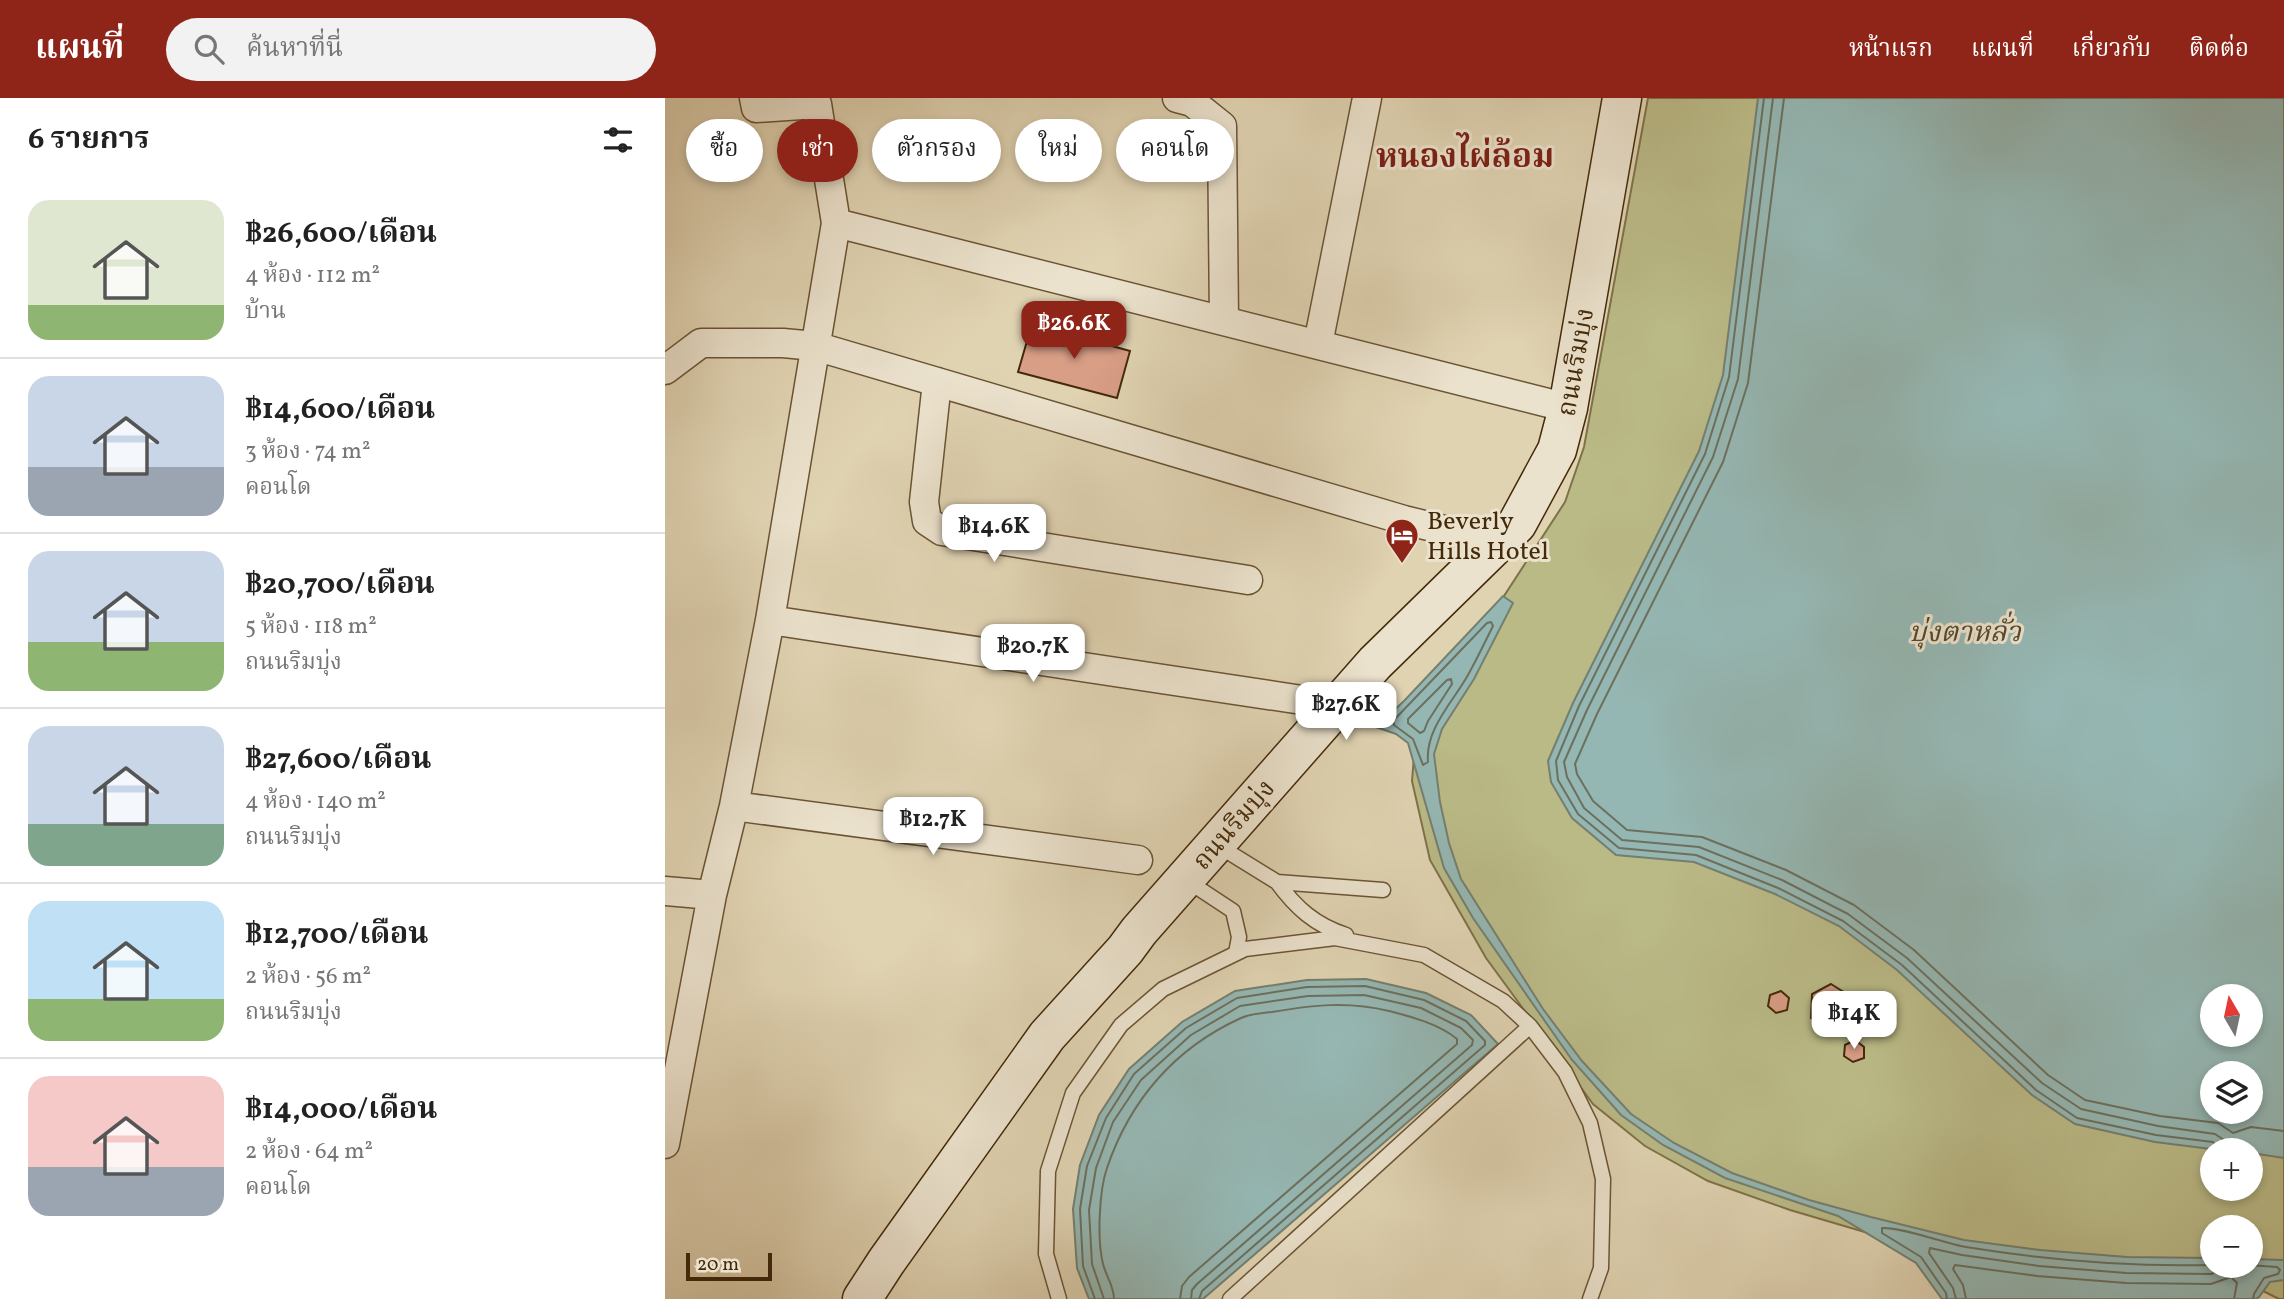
<!DOCTYPE html>
<html lang="th">
<head>
<meta charset="utf-8">
<style>
	body { margin:0; font-family:Vollkorn,"Noto Serif Thai",serif; background:#f2f2f2; color:#222; height:100vh; display:flex; flex-direction:column; font-size:26px; white-space:nowrap }
	* { box-sizing:border-box; margin:0 }
	p { font-size:23px; color:#767676 }
	.icon { flex:none; width:38px; height:38px; fill:none; stroke:currentColor; stroke-width:2; stroke-linecap:round; stroke-linejoin:round }
	.map { position:relative; flex:1; overflow:hidden }
	.panel { display:flex; flex-direction:column; background:#fff; width:665px }
	.panel>* { flex:none }
	.banner { position:absolute; left:21px; top:21px; width:665px; height:63px; display:flex; gap:14px }
	.needle { width:46px; rotate:351deg }
	.fabs { position:absolute; left:1535px; top:886px; display:grid; gap:14px }
	.fabs a { display:grid; place-items:center; width:63px; height:63px; border-radius:50%; background:#fff; box-shadow:0 4px 10px #0003; font-size:35px }
	.scale { position:absolute; left:21px; bottom:18px; width:86px; box-sizing:border-box; padding-left:7px; border:4px solid #442a0a; border-top:0; font-size:19px; line-height:24px; white-space:nowrap; color:#442a0a; -webkit-text-stroke:5px #ebe2cd; paint-order:stroke }
	.price { position:absolute; translate:-50% -60px; padding:0 16px; border-radius:14px; background:#fff; color:#222; font-size:23px; line-height:46px; filter:drop-shadow(0 2px 4px #0008) }
	.price::after { content:''; position:absolute; left:50%; top:42px; width:21px; height:16px; margin-left:-10px; background:inherit; clip-path:polygon(0 0,100% 0,50% 100%) }
	.price.selected { background:#8f2418; color:#fff }
	ul { padding:0; list-style:none }
	li { display:flex; align-items:center; gap:21px; height:175px; padding:0 28px }
	li+li { border-top:2px solid #e0e0e0 }
	li span { display:grid; place-items:center; flex:none; width:196px; height:140px; border-radius:21px; color:#555 }
	li>.icon { margin-inline-start:auto }
	span .icon { width:84px; height:84px; fill:#fffc; stroke-width:1 }
	li b { font-size:30px }
	h2 { display:flex; justify-content:space-between; align-items:center; height:84px; padding:0 28px; font-size:30px }
	.tag { padding:0 24px; border-radius:32px; background:#fff; box-shadow:0 4px 10px #0003; font-size:24px; line-height:63px }
	.tag.selected { background:#8f2418; color:#fff }
	header { display:flex; align-items:center; gap:42px; box-sizing:border-box; height:98px; padding:0 35px; background:#8f2418; color:#fff }
	header strong { font-size:33px }
	nav { display:flex; gap:38px; margin-inline-start:auto; font-size:24px }
	.search { width:490px; height:63px; background:#f2f2f2; display:flex; align-items:center; gap:18px; box-sizing:border-box; padding:0 24px; border-radius:38px; color:#767676; font-size:26px }
	main { display:flex; flex:1; min-height:0 }
	.map>svg:first-child { display:block }
	.green { fill:#baba87; stroke:#7f7248; stroke-width:2; fill-rule:evenodd }
	.water { fill:#95b7b3; stroke:#757f6f; stroke-width:2; fill-rule:evenodd }
	.lines { fill:none; stroke-linecap:round; stroke-linejoin:round }
	.shore { stroke:#6c705e; stroke-width:2 }
	.building { fill:#d99e86; stroke:#442a0a; stroke-width:2 }
	.service-casing { stroke:#6b5434; stroke-width:17 }
	.minor-casing { stroke:#6b5434; stroke-width:31 }
	.secondary-casing { stroke:#442a0a; stroke-width:41 }
	.service { stroke:#ebe2cd; stroke-width:14 }
	.minor { stroke:#ebe2cd; stroke-width:28 }
	.secondary { stroke:#ebe2cd; stroke-width:38 }
	.labels { text-anchor:middle; stroke-width:6; stroke-linejoin:round; paint-order:stroke }
	.street-label { font-size:26px; fill:#442a0a; stroke:#ebe2cd }
	.poi-label { font-size:26px; fill:#442a0a; stroke:#ebe2cd; text-anchor:start }
	.water-label { font-size:28px; font-style:italic; fill:#54462c; stroke:#ebe2cd }
	.district-label { font-size:33px; font-weight:bold; fill:#7a1f14; stroke:#ebe2cd }
</style>
</head>
<body>
<header>
<strong>แผนที่</strong>
<div class="search"><svg class="icon" aria-label="search" viewBox="0 0 24 24"><circle cx="10" cy="10" r="6"/><path d="M15 15l6 6"/></svg>ค้นหาที่นี่</div>
<nav><a>หน้าแรก</a><a>แผนที่</a><a>เกี่ยวกับ</a><a>ติดต่อ</a></nav>
</header>
<main>
<section class="panel">
<h2>6 รายการ<svg class="icon" aria-label="filters" viewBox="0 0 24 24"><path d="M4 7h16M4 17h16"/><circle cx="9" cy="7" r="2"/><circle cx="15" cy="17" r="2"/></svg></h2>
<ul>
<li><span style="background:linear-gradient(#dfe7d0 75%,#8fb573 0)"><svg class="icon" aria-label="home" viewBox="0 0 24 24"><path d="M3 11l9-7 9 7M6 9v11h12V9"/></svg></span><div><b>฿26,600/เดือน</b><p>4 ห้อง · 112 m²</p><p>บ้าน</p></div></li>
<li><span style="background:linear-gradient(#c9d6e8 65%,#9aa5b1 0)"><svg class="icon" aria-label="home" viewBox="0 0 24 24"><path d="M3 11l9-7 9 7M6 9v11h12V9"/></svg></span><div><b>฿14,600/เดือน</b><p>3 ห้อง · 74 m²</p><p>คอนโด</p></div></li>
<li><span style="background:linear-gradient(#c9d6e8 65%,#8fb573 0)"><svg class="icon" aria-label="home" viewBox="0 0 24 24"><path d="M3 11l9-7 9 7M6 9v11h12V9"/></svg></span><div><b>฿20,700/เดือน</b><p>5 ห้อง · 118 m²</p><p>ถนนริมบุ่ง</p></div></li>
<li><span style="background:linear-gradient(#c9d6e8 70%,#7fa58c 0)"><svg class="icon" aria-label="home" viewBox="0 0 24 24"><path d="M3 11l9-7 9 7M6 9v11h12V9"/></svg></span><div><b>฿27,600/เดือน</b><p>4 ห้อง · 140 m²</p><p>ถนนริมบุ่ง</p></div></li>
<li><span style="background:linear-gradient(#bfe0f5 70%,#8fb573 0)"><svg class="icon" aria-label="home" viewBox="0 0 24 24"><path d="M3 11l9-7 9 7M6 9v11h12V9"/></svg></span><div><b>฿12,700/เดือน</b><p>2 ห้อง · 56 m²</p><p>ถนนริมบุ่ง</p></div></li>
<li><span style="background:linear-gradient(#f6c9c9 65%,#9aa5b1 0)"><svg class="icon" aria-label="home" viewBox="0 0 24 24"><path d="M3 11l9-7 9 7M6 9v11h12V9"/></svg></span><div><b>฿14,000/เดือน</b><p>2 ห้อง · 64 m²</p><p>คอนโด</p></div></li>
</ul>
</section>
<div class="map">
<svg width="1619" height="1201" viewBox="0 0 1619 1201">
	<rect width="100%" height="100%" fill="#e0d3b2"/>
	<filter id="stains"><feTurbulence type="fractalNoise" baseFrequency=".00286" numOctaves="4"/><feColorMatrix values="0 0 0 0 .2 0 0 0 0 .09 0 0 0 0 .02 0 0 0 .5 -.17"/></filter>
	<radialGradient id="worn" r=".72"><stop offset=".6" stop-color="#630" stop-opacity="0"/><stop offset="1" stop-color="#630" stop-opacity=".3"/></radialGradient>
	<path class="green" d="M983 0H1619V1201H1614L1578 1183 1203 1135 1125 1112 1043 1083 980 1048 928 1006 821 860 765 762 747 683 750 646 802 555 900 404 919 349ZM1547 898H1586V936H1547ZM1547 975H1586V1013H1547ZM1547 1052H1586V1090H1547ZM1547 1129H1586V1167H1547Z"/>
	<path class="water" d="M1093 0H1619V1060L1586 1055V1052H1554L1490 1044 1410 1026 1367 997 1232 872 1174 828 1110 796 1029 764 951 757 907 720 886 684 883 663 908 605 1034 353 1058 277ZM1547 898H1586V936H1547ZM1547 975H1586V1013H1547Z
		M838 498 848 505 809 581 777 631 769 656 775 704 784 745 796 781 878 911 917 963 966 1016 1009 1045 1067 1075 1144 1102 1206 1119 1299 1142 1375 1152 1462 1159 1547 1160V1167H1586V1161L1619 1162V1182L1605 1184 1594 1199 1591 1201H1277L1251 1165 1173 1118 1060 1080 998 1047 956 1017 907 962 808 820 779 770 743 645 731 636 711 629 739 603Z
		M701 881 761 895 806 917 833 946 538 1201H424L412 1170 408 1111 415 1067 434 1017 464 971 517 924 570 893 642 882Z"/>
	<g class="lines">
		<path class="shore" d="M1099 0 1064 279 1040 356 914 608 891 663 893 682 913 716 954 750 1031 757 1113 790 1178 823 1237 867 1371 992 1412 1020 1491 1037 1548 1044 1554 1052
			M1108 0 1073 281 1048 359 922 612 899 664 902 679 919 710 957 742 1034 749 1117 782 1183 816 1242 860 1377 985 1416 1011 1493 1028 1550 1036 1559 1042 1563 1052
			M1119 0 1083 285 1058 364 932 616 910 666 912 676 928 703 962 732 1037 739 1121 772 1189 807 1249 852 1383 977 1420 1002 1495 1018 1553 1025 1568 1035 1586 1029 1619 1033
			M826 524 828 528C820 544 812 561 803 577 788 604 760 631 763 664L758 667 748 641 729 627 728 623 822 525Z
			M786 581 787 586 763 623 759 633 755 635 743 625V621L782 582Z
			M1583 1167 1612 1169 1615 1172 1613 1176 1599 1180 1589 1196 1588 1201
			M430 1201 418 1168 415 1111 422 1068 441 1020 469 976 521 930 572 900 642 889 700 888 759 902 801 923 820 943V947L537 1193 534 1201
			M439 1201 427 1166 424 1112 431 1070 448 1024 476 982 526 937 575 908 643 898 699 897 756 910 796 930 808 942 807 947 532 1186 527 1192 526 1201
			M449 1201C449 1188 441 1178 438 1166 432 1142 434 1093 442 1070 465 1002 510 950 576 920 585 916 598 915 607 914 648 907 683 903 724 913 747 919 774 926 792 941V946L524 1179 517 1188 515 1201
			M1282 1201 1281 1195 1256 1159 1217 1135V1130C1237 1129 1278 1145 1301 1149 1381 1162 1465 1169 1547 1167
			M1291 1201 1288 1190 1264 1155 1265 1150 1297 1157 1374 1168 1461 1175 1546 1176 1554 1173 1560 1167
			M1301 1201 1298 1187 1288 1171 1290 1167 1372 1178 1461 1185 1546 1186 1566 1179 1572 1185 1569 1201"/>
	</g>
	<path class="building" d="M367 226 465 253 452 300 353 274Z
		M1166 886 1185 898V921L1165 932 1146 920 1147 896Z
		M1116 893 1124 900 1122 912 1111 915 1103 908 1105 897Z
		M1190 942 1199 949V960L1188 964 1179 958 1180 947Z"/>
	<g class="lines">
		<defs>
			<path id="service" d="M552 747 612 784 718 792
				M521 782 568 813 574 839 571 855
				M612 784C631 810 650 827 681 837
				M394 1201 381 1156 383 1073 408 995 456 927 498 891 580 851 670 840 759 857 838 903 865 928 900 974 925 1025 938 1081 936 1170 925 1201
				M565 1201 865 928"/>
			<path id="minor" d="M512 0 527 4 557 28 559 222
				M171 125 903 310
				M653 246 702 0
				M0 272 36 245H118L150 248 739 422 832 445
				M272 284 259 404 262 423 277 433 583 482
				M105 522 637 602
				M69 708 473 762
				M0 793 47 797
				M0 1046 47 797 69 708 105 522 171 125 152 6 91 10 89 0"/>
			<path id="secondary" d="M197 1201 221 1164 382 938 460 852 474 833 710 565 852 426 892 352 903 310 957 0"/>
		</defs>
		<use href="#service" class="service-casing"/>
		<use href="#minor" class="minor-casing"/>
		<use href="#secondary" class="secondary-casing"/>
		<use href="#service" class="service"/>
		<use href="#minor" class="minor"/>
		<use href="#secondary" class="secondary"/>
	</g>
	<defs>
		<symbol id="hotel-pin" viewBox="-11 -11 22 30"><path d="M0 17L-7.5 6A9.5 9.5 0 1 1 7.5 6Z" fill="#8f2418" stroke="#ebe2cd"/><path d="M-6-4.5h1.5V1H6V5H4.5V3h-9V5H-6ZM-4 0a1.8 1.8 0 1 1 3.6 0ZM.5 0V-2.5h3Q6-2.5 6 0Z" fill="#fff"/></symbol>
	</defs>
	<g fill-rule="evenodd">
		<use href="#hotel-pin" x="718" y="418" width="38" height="52"/>
	</g>
	<g class="labels">
		<g class="street-label">
			<text transform="translate(910 264) rotate(-80)" y="9">ถนนริมบุ่ง</text>
			<text transform="translate(568 726) rotate(-49)" y="9">ถนนริมบุ่ง</text>
		</g>
		<g class="poi-label">
			<text x="762" y="431">Beverly<tspan x="762" dy="30">Hills Hotel</tspan></text>
		</g>
		<g class="water-label">
			<text x="1300" y="543">บุ่งตาหลั่ว</text>
		</g>
		<g class="district-label">
			<text x="800" y="69">หนองไผ่ล้อม</text>
		</g>
	</g>
	<rect width="100%" height="100%" filter="url(#stains)"/>
	<rect width="100%" height="100%" fill="url(#worn)"/>
</svg>
<div class="fabs">
<a><svg class="needle" viewBox="-14 -14 28 28"><path d="M0-13l5 13h-10z" fill="#e53935"/><path d="M0 13l5-13h-10z" fill="#767676"/></svg></a>
<a><svg class="icon" aria-label="layers" viewBox="0 0 24 24"><path d="M12 4l9 5-9 5-9-5zM3 14l9 5 9-5"/></svg></a>
<a>+</a>
<a>−</a>
</div>
<div class="scale">20 m</div>
<b class="price selected" style="left:409px;top:263px">฿26.6K</b>
<b class="price" style="left:329px;top:466px">฿14.6K</b>
<b class="price" style="left:368px;top:586px">฿20.7K</b>
<b class="price" style="left:681px;top:644px">฿27.6K</b>
<b class="price" style="left:268px;top:759px">฿12.7K</b>
<b class="price" style="left:1189px;top:953px">฿14K</b>
<div class="banner">
<a class="tag">ซื้อ</a>
<a class="tag selected">เช่า</a>
<a class="tag">ตัวกรอง</a>
<a class="tag">ใหม่</a>
<a class="tag">คอนโด</a>
</div>
</div>
</main>
</body>
</html>
